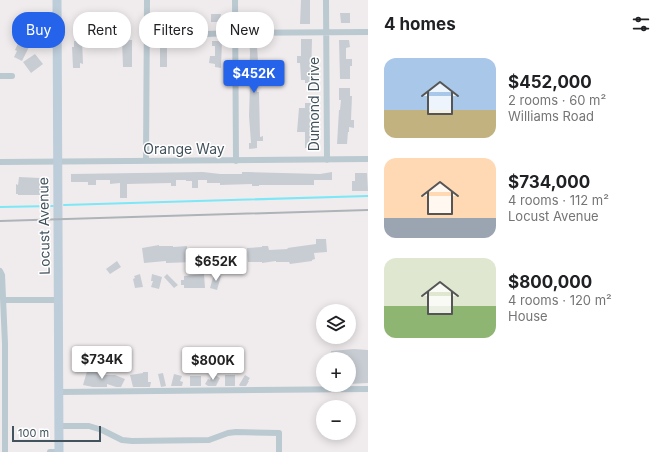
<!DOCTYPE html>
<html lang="en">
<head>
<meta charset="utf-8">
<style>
	body { margin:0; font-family:Inter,sans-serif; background:#f2f2f2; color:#202124; height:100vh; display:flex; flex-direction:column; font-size:15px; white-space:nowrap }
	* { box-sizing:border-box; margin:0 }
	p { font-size:13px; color:#757577 }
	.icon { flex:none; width:22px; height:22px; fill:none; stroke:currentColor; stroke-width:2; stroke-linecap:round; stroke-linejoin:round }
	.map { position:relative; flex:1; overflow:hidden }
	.drawer { display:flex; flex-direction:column; background:#fff; width:300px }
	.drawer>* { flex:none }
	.guide { position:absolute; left:12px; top:12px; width:296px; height:36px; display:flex; gap:8px }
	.buttons { position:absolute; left:316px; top:304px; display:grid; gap:8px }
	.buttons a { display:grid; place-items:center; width:40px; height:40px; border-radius:50%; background:#fff; box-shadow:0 2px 10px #0003; font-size:20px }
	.scale { position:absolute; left:12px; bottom:10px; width:89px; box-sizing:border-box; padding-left:4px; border:2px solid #43535d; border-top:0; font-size:11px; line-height:14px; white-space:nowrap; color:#43535d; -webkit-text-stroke:3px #fff; paint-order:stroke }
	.price { position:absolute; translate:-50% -34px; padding:0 9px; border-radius:4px; background:#fff; color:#222; font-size:13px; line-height:26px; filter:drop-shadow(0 1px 2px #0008) }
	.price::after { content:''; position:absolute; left:50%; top:24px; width:12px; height:9px; margin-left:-6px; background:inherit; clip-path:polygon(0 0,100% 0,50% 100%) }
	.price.selected { background:#2563eb; color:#fff }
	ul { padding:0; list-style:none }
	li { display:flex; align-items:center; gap:12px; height:100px; padding:0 16px }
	li span { display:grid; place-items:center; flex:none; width:112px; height:80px; border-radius:12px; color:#555 }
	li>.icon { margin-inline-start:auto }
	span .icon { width:48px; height:48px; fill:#fffc; stroke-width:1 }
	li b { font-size:17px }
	h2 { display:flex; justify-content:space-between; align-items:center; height:48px; padding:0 16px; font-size:17px }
	.pill { padding:0 14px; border-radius:16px; background:#fff; box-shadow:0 2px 10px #0003; font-size:14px; line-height:36px }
	.pill.selected { background:#2563eb; color:#fff }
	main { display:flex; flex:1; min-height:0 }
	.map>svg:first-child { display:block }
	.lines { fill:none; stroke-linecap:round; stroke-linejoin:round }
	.stream { stroke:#7ce7f6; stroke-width:2 }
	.building { fill:#c8cdd3 }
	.street { stroke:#bbc9d1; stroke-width:6 }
	.secondary { stroke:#bdcdd9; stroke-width:9 }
	.rail { stroke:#aeb3b8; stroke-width:2 }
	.labels { text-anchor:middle; stroke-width:3; stroke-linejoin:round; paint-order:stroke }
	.street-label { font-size:14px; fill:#43535d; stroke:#fff }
</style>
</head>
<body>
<main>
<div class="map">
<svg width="368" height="452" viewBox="0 0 368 452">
	<rect width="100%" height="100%" fill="#f0eced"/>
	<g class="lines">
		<path class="stream" d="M64 205 368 196
			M0 207 53 206"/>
	</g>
	<path class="building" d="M301 0H310V24H300Z
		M251 13 260 14V17H270V24L251 23Z
		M340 13H350V23H341Z
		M162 14H171V17H179V26H171V24H162Z
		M211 14H221L220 22H211Z
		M20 39 26 42 24 45 29 47 22 61 14 57 17 51 15 50Z
		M301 39H312L311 83H305V80H301L300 63H297V56H301Z
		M82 40 83 64 80 63V68H73L72 47H74V41Z
		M122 40H132V67H123Z
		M160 40H167V67H160Z
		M249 40H261V46H257L258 61H261L260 79H257V92H259L260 137 263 136V141H257V148L249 149V143H251L249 116 250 84H249L250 52Z
		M339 40H349L350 47 346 48V59H352V66H350V79H340Z
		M212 41H222L221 68 215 67V64L209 63 210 56H215V46H212Z
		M35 54 43 64 31 73 23 62Z
		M339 88H350V96H352L351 120H354V128L349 127V132H348L347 144H337L339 110H340L341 100H339Z
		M305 103H312L311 148H305V132H297L299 108H305Z
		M203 172 220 174H242V172H248L320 174 332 172V180H314V185H259V186H252V184L220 185V183H207V180H198V188H192V181H186V180H176V186H171V183L127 184V198H120V183L110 184V180H96V185H88V182H71V174Z
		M355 173H367L368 191H352V181H355Z
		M19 177 40 178V186H43V195H18V194H16V184L18 185Z
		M316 239H326L327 252 314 253 315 259 312 260V261L290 264 289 262H276V261L262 263V262H248L247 248 262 247V246H268L269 250 288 249 287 248 316 244Z
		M159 245V246H173V247L187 246V250L200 248 201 251 214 249 215 253H218L219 261 195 263 194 262 166 263V261L144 263 142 248Z
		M117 261 121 267 110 274 106 269Z
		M140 274 143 287 135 288 133 279 135 278 134 276Z
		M152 274 162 277 159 289 151 287 153 281H151Z
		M167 274 178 285 174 288 164 277Z
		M204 274 205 288H184V285H181V280H184V276Z
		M214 274 221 276 217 290 210 288Z
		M354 349 368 350V383L349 384V359H332L331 351Z
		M88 368 94 370V372H105V375H115L125 379 121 387H116L107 384V387H93L83 385Z
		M143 372H148V382H151L150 387H133L130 375 143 373Z
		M163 373 166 386 161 387 158 374Z
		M174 374 182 376 180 381 183 382 182 386H171Z
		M213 374 220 378 216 386H208L205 384 208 379 210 380Z
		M225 375H235V386H225Z
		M245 375 250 378 248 381H249L246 386H240L239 385Z
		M190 376H201V386H190Z"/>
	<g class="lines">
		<path class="street" d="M235 0 236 161
			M326 0 327 160
			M147 36 235 33 368 32
			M0 76H12
			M146 161 147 0
			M0 162 368 159
			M0 271 2 275 5 344V452
			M3 300H58
			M59 392 368 389
			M59 426H89L102 430 122 440 132 441 209 440 228 433 236 432 279 433V452
			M50 452H59"/>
		<path class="secondary" d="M57 0 59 452"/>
		<path class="rail" d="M0 221 368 210"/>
	</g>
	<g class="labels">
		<g class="street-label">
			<text transform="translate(314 104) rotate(-90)" y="5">Dumond Drive</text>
			<text x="184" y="154">Orange Way</text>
			<text transform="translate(44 226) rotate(-91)" y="5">Locust Avenue</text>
		</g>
	</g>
</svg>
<div class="buttons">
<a><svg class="icon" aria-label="layers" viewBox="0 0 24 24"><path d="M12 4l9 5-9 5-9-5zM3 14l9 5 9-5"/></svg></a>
<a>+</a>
<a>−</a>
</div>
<div class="scale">100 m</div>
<b class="price selected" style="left:254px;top:94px">$452K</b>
<b class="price" style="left:216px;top:282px">$652K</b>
<b class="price" style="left:102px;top:380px">$734K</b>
<b class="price" style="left:213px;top:381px">$800K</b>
<div class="guide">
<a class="pill selected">Buy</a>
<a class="pill">Rent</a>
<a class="pill">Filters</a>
<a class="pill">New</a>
</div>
</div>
<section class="drawer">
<h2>4 homes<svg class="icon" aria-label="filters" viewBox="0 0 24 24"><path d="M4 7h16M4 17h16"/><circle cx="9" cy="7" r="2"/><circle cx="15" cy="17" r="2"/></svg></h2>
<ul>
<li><span style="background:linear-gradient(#a9c7e8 65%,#c2b280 0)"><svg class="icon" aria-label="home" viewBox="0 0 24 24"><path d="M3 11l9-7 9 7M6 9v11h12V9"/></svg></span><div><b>$452,000</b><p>2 rooms · 60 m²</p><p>Williams Road</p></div></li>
<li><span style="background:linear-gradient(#ffd9b3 75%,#9aa5b1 0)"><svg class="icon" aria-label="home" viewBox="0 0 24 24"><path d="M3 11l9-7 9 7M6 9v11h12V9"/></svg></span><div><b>$734,000</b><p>4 rooms · 112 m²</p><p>Locust Avenue</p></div></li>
<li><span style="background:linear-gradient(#dfe7d0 60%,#8fb573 0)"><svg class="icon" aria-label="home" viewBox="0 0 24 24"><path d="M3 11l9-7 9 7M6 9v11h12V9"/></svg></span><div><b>$800,000</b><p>4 rooms · 120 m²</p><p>House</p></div></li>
</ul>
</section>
</main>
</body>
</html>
